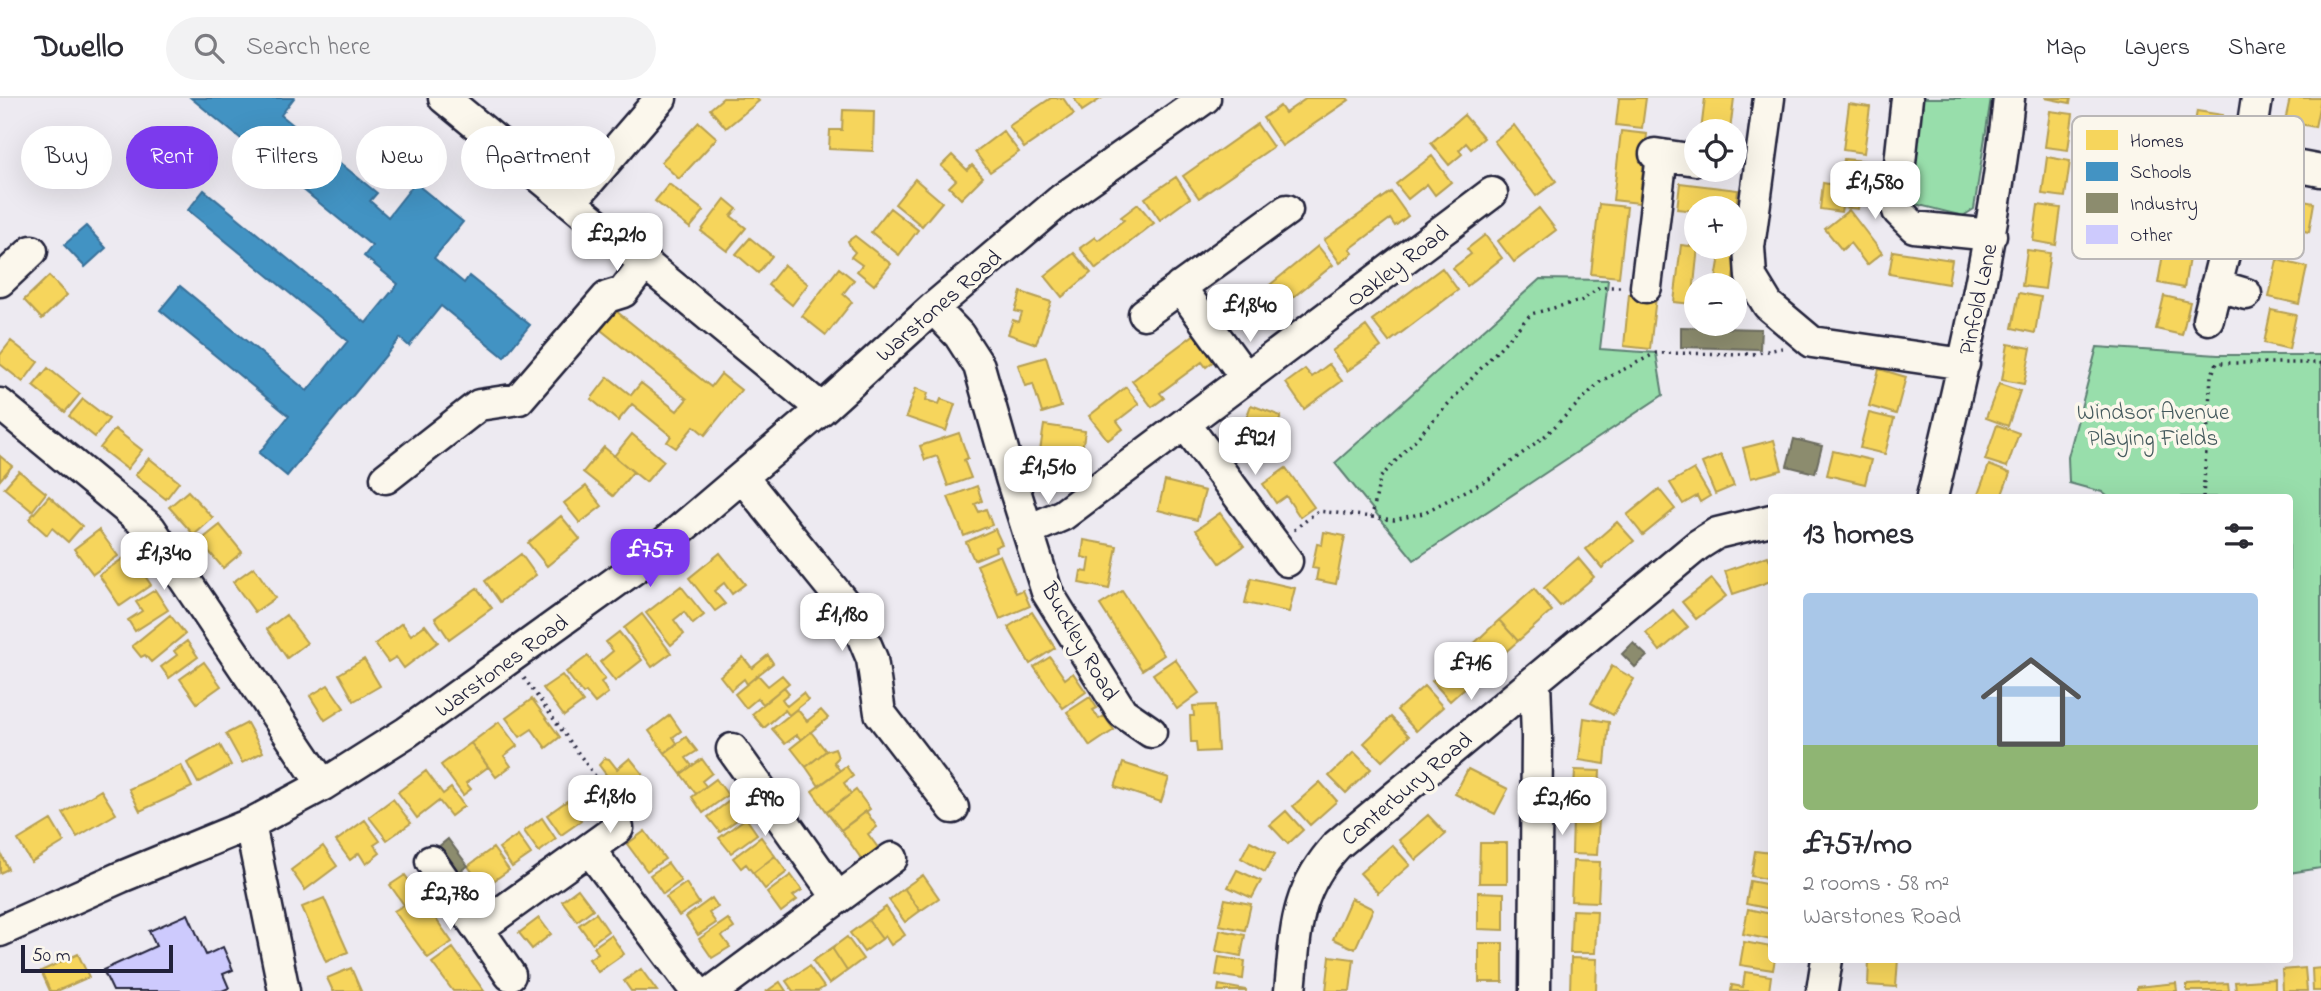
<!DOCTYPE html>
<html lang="en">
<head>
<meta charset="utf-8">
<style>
	body { margin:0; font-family:"Indie Flower",sans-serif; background:#f2f2f3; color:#2b2b33; height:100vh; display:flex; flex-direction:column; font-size:26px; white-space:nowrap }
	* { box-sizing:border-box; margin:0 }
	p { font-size:23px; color:#7c7c81 }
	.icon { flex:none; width:38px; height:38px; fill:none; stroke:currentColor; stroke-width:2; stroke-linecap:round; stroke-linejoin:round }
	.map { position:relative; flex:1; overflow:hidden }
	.panel { position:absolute; left:1768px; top:396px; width:525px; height:469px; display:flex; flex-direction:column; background:#fff; border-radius:7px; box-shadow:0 7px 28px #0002 }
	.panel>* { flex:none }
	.banner { position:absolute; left:21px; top:28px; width:665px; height:63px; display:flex; gap:14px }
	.controls { position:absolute; left:1684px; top:21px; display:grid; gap:14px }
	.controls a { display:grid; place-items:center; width:63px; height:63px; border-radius:50%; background:#fff; box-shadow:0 7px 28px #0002; font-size:35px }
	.scale { position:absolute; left:21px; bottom:18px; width:152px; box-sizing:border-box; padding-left:7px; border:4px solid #22223b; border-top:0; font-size:19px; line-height:24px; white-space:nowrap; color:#22223b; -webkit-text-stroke:5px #fbf7ec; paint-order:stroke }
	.price { position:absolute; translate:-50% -60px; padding:0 16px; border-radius:14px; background:#fff; color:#222; font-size:23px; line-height:46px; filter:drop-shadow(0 2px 4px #0008) }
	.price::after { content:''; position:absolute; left:50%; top:42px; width:21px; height:16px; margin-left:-10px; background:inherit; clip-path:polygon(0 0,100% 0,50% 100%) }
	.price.on { background:#7c3aed; color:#fff }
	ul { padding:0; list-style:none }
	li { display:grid; align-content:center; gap:14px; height:371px; padding:0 35px }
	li+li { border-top:2px solid #e1e1e2 }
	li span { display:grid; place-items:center; height:217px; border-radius:7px; color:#555 }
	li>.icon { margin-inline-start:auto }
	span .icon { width:126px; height:126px; fill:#fffc; stroke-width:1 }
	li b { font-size:30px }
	h2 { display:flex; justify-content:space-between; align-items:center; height:84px; padding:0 35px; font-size:30px }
	.pill { padding:0 24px; border-radius:32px; background:#fff; box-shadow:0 7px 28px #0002; font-size:24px; line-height:63px }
	.pill.on { background:#7c3aed; color:#fff }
	header { display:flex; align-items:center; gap:42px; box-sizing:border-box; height:98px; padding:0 35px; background:#fff; border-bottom:2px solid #e1e1e2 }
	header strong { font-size:33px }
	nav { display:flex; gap:38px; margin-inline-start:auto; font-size:24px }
	.search { width:490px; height:63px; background:#f2f2f3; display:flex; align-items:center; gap:18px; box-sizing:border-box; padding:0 24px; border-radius:38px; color:#7c7c81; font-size:26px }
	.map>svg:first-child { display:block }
	.green { fill:#98deab; stroke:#5d8073; stroke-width:2 }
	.homes { fill:#f6d55c; stroke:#b69f52; stroke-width:2 }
	.schools { fill:#4393c3; stroke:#39719a; stroke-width:2 }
	.industry { fill:#8c8c6e; stroke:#6c6c5f; stroke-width:2 }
	.building { fill:#cdcafd; stroke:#22223b; stroke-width:2 }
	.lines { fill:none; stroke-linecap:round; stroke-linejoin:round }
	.minor-casing { stroke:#22223b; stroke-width:35 }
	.path { stroke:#22223b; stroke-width:3.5; stroke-dasharray:2 5; stroke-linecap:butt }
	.minor { stroke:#fbf7ec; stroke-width:30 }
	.labels { text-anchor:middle; stroke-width:7; stroke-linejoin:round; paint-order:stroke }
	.street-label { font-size:23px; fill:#22223b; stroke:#fbf7ec }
	.park-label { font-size:23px; fill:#455a5d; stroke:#fbf7ec }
	.key { fill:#fbf7ec; stroke:#bab7b7; stroke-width:2 }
	.key-label { font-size:19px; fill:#22223b }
</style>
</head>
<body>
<header>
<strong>Dwello</strong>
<div class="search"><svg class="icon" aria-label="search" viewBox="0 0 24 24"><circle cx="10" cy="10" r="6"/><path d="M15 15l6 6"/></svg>Search here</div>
<nav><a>Map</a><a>Layers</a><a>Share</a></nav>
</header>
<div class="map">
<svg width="2321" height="893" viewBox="0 0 2321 893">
	<rect width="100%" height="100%" fill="#edeaf1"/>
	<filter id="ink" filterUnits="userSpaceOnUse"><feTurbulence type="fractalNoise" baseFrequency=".0143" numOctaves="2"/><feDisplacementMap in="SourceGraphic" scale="14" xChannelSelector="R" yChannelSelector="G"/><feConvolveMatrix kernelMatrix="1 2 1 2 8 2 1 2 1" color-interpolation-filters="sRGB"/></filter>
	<g filter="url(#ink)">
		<path class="green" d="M1920 0H1991L1974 111 1963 118 1915 106 1910 95Z
			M1540 181 1608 182 1600 251 1656 255 1663 297 1414 462 1335 365Z
			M2097 249 2218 257H2321V770L2289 775V399H2108L2102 394 2069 385 2068 359Z"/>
		<path class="homes" d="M723 0H756L759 3 726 30 710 11Z
			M1051 0H1063L1074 16 1024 50 1009 28Z
			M1074 0H1102L1082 13Z
			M1307 0H1347L1349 2 1282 48 1263 20 1280 8 1285 15Z
			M1619 0H1646L1642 30 1616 27Z
			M1705 0H1734L1730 33H1701Z
			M2045 0H2071L2070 5Z
			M2290 0H2321L2315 29 2285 23Z
			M1849 6 1870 9 1864 55 1843 52Z
			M843 12 874 13 873 53 829 51 830 32H842Z
			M2050 13 2073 16 2068 52 2045 49Z
			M2197 13 2223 17 2217 51 2191 46Z
			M1464 17 1484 40 1471 51 1466 45 1459 52 1462 56 1449 67 1431 45Z
			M699 24 717 40 679 81 661 64Z
			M1257 26 1273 49 1199 100 1183 78Z
			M1514 27 1556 83 1536 98 1494 43Z
			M1003 33 1019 54 990 74 975 54Z
			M1621 33 1647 36 1639 105 1613 102Z
			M952 57 967 72 972 67 983 79 961 101 949 89 956 82 941 68Z
			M1432 58 1451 84 1435 97 1427 86 1408 101 1396 86Z
			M2047 59 2070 63 2065 99 2042 96Z
			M1844 61 1865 63 1858 111 1842 109 1841 114 1820 111 1823 85 1840 88Z
			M1176 79 1190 100 1160 122 1145 100Z
			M915 81 942 104 922 128 895 106Z
			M1680 85 1738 92 1735 118 1734 110H1696V113L1677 111Z
			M669 86 704 113 690 130 655 103Z
			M1391 94 1408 118 1395 128 1390 121 1350 151 1353 155 1340 165 1324 142Z
			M2278 98 2314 105 2309 134 2273 127Z
			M725 101 737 111 731 118 746 130 727 153 701 133Z
			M1138 106 1154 125 1096 171 1080 150 1095 139 1098 142 1124 122 1121 119Z
			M1599 106 1627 109 1619 179 1591 176Z
			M2038 107 2061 110 2056 147 2033 143Z
			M890 110 918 132 899 157 871 134Z
			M1539 110 1556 132 1514 164 1498 143Z
			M1849 112 1882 155 1867 167 1850 145 1842 152 1825 131Z
			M1485 137 1502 160 1467 188 1453 170 1471 156 1467 151Z
			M855 138 891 166 874 187 857 173 862 167 851 159 855 154 851 150 848 143Z
			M750 140 772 158 758 175 736 156Z
			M1681 147 1698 149 1692 206 1674 204Z
			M1318 148 1333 167 1265 222 1250 203Z
			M2164 150 2190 154 2184 190 2158 185Z
			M1721 152 1737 154 1732 187H1715Z
			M2027 152 2050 155 2045 191 2022 188Z
			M1893 153 1952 162 1948 186 1889 176Z
			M1074 155 1091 175 1062 199 1045 178Z
			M2277 162 2307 169 2299 206 2269 199Z
			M784 167 808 186 792 207 768 187Z
			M839 170 854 182 843 196 852 204 826 237 802 218Z
			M1442 170 1458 192 1389 244 1372 222Z
			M49 178 67 197 42 221 24 202Z
			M1021 194 1051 204 1036 246 1008 236 1013 222 1019 224 1022 215 1015 213Z
			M2019 195 2041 199 2035 235 2012 230Z
			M1629 196 1656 199 1650 251 1624 248Z
			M2164 198 2190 204 2182 237 2156 231Z
			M2271 212 2296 217 2289 251 2264 245Z
			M616 213 711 289 721 276 741 292 705 337 694 328 676 350 667 344 671 338 632 306 618 323 591 301 608 279 631 297 641 285 677 313 687 301 601 232Z
			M1366 228 1381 249 1347 273 1332 253Z
			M1199 233 1219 259 1206 269 1202 264 1160 295 1164 300 1152 309 1132 283Z
			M11 243 38 264 23 284 0 266V257Z
			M2008 246 2031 250 2024 286 2002 282Z
			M1046 259 1061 309 1042 315 1033 286 1025 288 1018 267Z
			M1329 266 1342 283 1304 311 1286 285 1305 271 1312 279Z
			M48 270 80 296 65 314 33 288Z
			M1879 271 1906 279 1896 316 1869 308Z
			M1999 286 2020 293 2008 328 1986 320Z
			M1126 289 1139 306 1117 323 1123 331 1108 342 1089 318Z
			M916 290 928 295 926 302 939 306 941 301 955 306 946 333 906 319Z
			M83 301 109 321 95 339 69 318Z
			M1251 307 1281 318 1265 362 1236 351 1241 337 1249 340 1253 329 1244 326Z
			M1869 315 1894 321 1885 356 1860 350Z
			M1044 327 1085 333 1081 359 1040 353Z
			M1997 327 2019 335 2007 369 1985 362Z
			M115 331 142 352 127 371 100 350Z
			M959 335 968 360 964 362 971 380 948 388 937 358 925 362 920 348Z
			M632 336 664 363 646 384 614 358Z
			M1774 342 1782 372 1751 380 1743 350Z
			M604 349 633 374 613 398 583 374Z
			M1833 353 1871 362 1865 386 1827 377Z
			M1721 357 1734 388 1715 396 1702 365Z
			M0 358 12 368 0 382Z
			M149 360 179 384 166 401 135 377Z
			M1989 367 2010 375 2001 399H1977Z
			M1286 370 1314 409 1300 419 1286 398 1276 405 1263 386Z
			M1694 371 1710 398 1700 404 1697 398 1683 406 1670 385Z
			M19 373 46 395 32 413 4 390Z
			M1165 383 1205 393 1197 422 1158 412Z
			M586 388 602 408 580 425 564 405Z
			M977 388 982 403 975 406 979 414 986 411 992 427 964 438 948 399Z
			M1659 391 1675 411 1643 437 1627 417Z
			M188 393 213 420 194 437 169 409Z
			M49 398 82 428 68 444 52 430 47 437 29 421Z
			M1220 415 1244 448 1220 465 1196 432Z
			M561 418 580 441 547 468 528 445Z
			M1617 424 1634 443 1602 470 1586 451Z
			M220 427 242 454 223 470 200 443Z
			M995 431 1002 446 995 449 996 453 974 462 966 444Z
			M99 432 118 458 93 476 74 451Z
			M1324 434 1345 438 1336 486 1316 482 1318 471 1312 470 1317 446 1322 447Z
			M1084 442 1117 448 1109 491 1079 485 1081 473 1088 474 1090 461 1082 459Z
			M720 455 745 486 732 496 724 485 714 493 725 506 715 513 689 480Z
			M521 456 536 477 500 504 485 483Z
			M1000 457 1016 495 1023 492 1030 508 1000 521 977 467Z
			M1768 458 1771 465V483L1733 496 1725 473Z
			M124 460 135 476 141 472 151 487 120 508 99 477Z
			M1578 460 1594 479 1560 508 1544 490Z
			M254 469 275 500 255 514 233 484Z
			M1251 480 1295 490 1289 514 1245 505Z
			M1712 481 1726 498 1696 521 1682 504Z
			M681 488 704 517 693 526 684 514 674 522 684 536 671 547 646 515Z
			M477 490 492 510 449 541 435 520Z
			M1534 491 1552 513 1518 543 1499 522Z
			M155 492 168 512 135 533 128 522 142 513 136 504Z
			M1122 493 1164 557 1142 572 1100 507Z
			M1673 512 1688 529 1660 553 1646 535Z
			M1032 514 1055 550 1030 566 1008 529Z
			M642 516 671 555 652 569 624 530Z
			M170 517 185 536 151 564 145 557 141 559 132 548Z
			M286 517 307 545 287 560 267 531Z
			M1499 522 1518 543 1485 572 1467 552Z
			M402 525 411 537 425 527 438 544 404 570 396 559 388 564 375 546Z
			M619 534 642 562 615 583 600 564 613 553 606 544Z
			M187 543 198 559 169 580 161 569 177 557 174 553Z
			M1467 552 1485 572 1450 603 1432 583Z
			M768 557 773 565 747 586 744 581 731 592 720 578 743 559 752 570Z
			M588 558 605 581 601 584 608 595 595 605 586 594 583 596 566 574Z
			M1050 559 1065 581 1073 575 1086 594 1063 610 1034 569Z
			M364 561 380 588 354 603 339 576Z
			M1175 561 1199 595 1177 611 1153 576Z
			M204 564 221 588 197 605 180 581Z
			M1612 568 1634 581 1613 617 1591 605Z
			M562 577 583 604 564 618 543 590Z
			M758 577 768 588 782 577 789 585 763 606 758 600 746 610 735 596Z
			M328 587 344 610 325 622 310 598Z
			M1424 588 1443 609 1416 633 1397 612Z
			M784 589 789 595 782 601 787 608 803 595 808 602 789 617 785 612 764 630 752 616Z
			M1090 599 1097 610 1093 612 1099 621 1104 618 1114 632 1090 648 1067 614Z
			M532 601 560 639 546 650 532 631 520 639 506 620Z
			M1215 607 1218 653 1197 654 1196 644H1191L1190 618H1194L1193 608Z
			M797 611 807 623 821 612 828 620 801 642 797 637 785 646 772 631Z
			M670 617 681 633 673 639 677 645 665 655 649 633Z
			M1391 619 1409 638 1382 663 1364 645Z
			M1584 620 1609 624 1605 666 1579 662Z
			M499 624 517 648 504 658 511 668 496 679 471 645Z
			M247 625 263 654 242 665 226 636Z
			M811 634 826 653 806 669 791 650Z
			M686 639 697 653 686 660 692 668 681 676 665 655Z
			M471 645 488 669 466 685 471 691 463 697 441 667Z
			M220 647 231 667 198 685 187 665Z
			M835 650 838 660 834 664 840 673 819 688 806 669 826 653Z
			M1354 654 1371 671 1346 695 1329 678Z
			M605 660 609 661 617 671 630 660 643 676 619 694 599 667Z
			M702 661 712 675 702 683 706 688 696 696 681 676Z
			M1123 665 1169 680 1161 704 1115 689Z
			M181 667 192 689 140 713 129 691Z
			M846 668 853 678 844 685 851 696 827 714 812 693Z
			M1468 671 1508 691 1495 716 1455 696Z
			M1575 672 1600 673 1598 713 1573 711Z
			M426 673 443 696 451 690 464 708 451 718 439 703 417 720 398 694Z
			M716 681 728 697 703 715 692 699Z
			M594 683 609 704 587 720 571 699Z
			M1320 684 1337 703 1310 727 1293 708Z
			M101 692 116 716 77 739 63 715Z
			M856 692 870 711 841 732 827 714Z
			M393 701 411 725 387 742 369 719Z
			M732 701 744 717 720 734 708 719Z
			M567 703 581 723 561 737 547 717Z
			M866 713 877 729 868 736 879 751 863 763 841 732Z
			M1286 713 1303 732 1288 746 1270 727Z
			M1428 717 1446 736 1416 762 1399 742Z
			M1573 719 1599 720 1597 757 1572 756Z
			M542 720 556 741 539 754 524 733Z
			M746 720 757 736 731 755 719 740Z
			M51 722 64 744 31 764 18 742Z
			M365 722 380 743 374 747 380 755 366 766 359 755 350 762 336 743Z
			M645 733 665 761 647 773 627 746Z
			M518 737 531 756 512 769 499 750Z
			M761 739 775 758 753 775 746 766 741 770 733 760Z
			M1250 743 1275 756 1265 774 1241 760Z
			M1480 745H1507V785H1479Z
			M1392 747 1410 767 1378 795 1360 775Z
			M323 748 337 768 305 792 291 772Z
			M493 750 509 772 489 786 483 777 477 781 468 768Z
			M1755 753 1771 755V782L1751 778Z
			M0 754 8 771 0 775Z
			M775 758 787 774 765 791 753 775Z
			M1573 763 1600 764 1598 804 1571 803Z
			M668 765 681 783 663 796 650 777Z
			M1237 772 1261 783 1252 800 1228 789Z
			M405 777 452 844 428 860 394 813 404 807 390 787Z
			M791 777 802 792 793 798 797 802 781 814 767 795Z
			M923 777 939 800 920 813 904 790Z
			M1750 783 1771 787V811L1746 806Z
			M686 785 699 805 679 818 666 799Z
			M904 790 920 813 905 824 889 802Z
			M578 791 593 811 577 823 562 803Z
			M1478 794 1504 795V832L1478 831Z
			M324 800 348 854 326 864 302 809Z
			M712 800 718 809 709 815 716 825 698 837 686 819Z
			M1351 800 1373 811 1355 851 1333 841Z
			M1225 801 1251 806 1245 832 1219 827Z
			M886 809 905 837 891 847 885 838 882 841 868 822Z
			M1748 811 1771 816V842L1743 836Z
			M1572 812 1597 813 1595 855H1570Z
			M596 815 608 833 592 845 579 827Z
			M539 820 551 836 532 851 519 835Z
			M728 821 734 830 722 838 730 849 712 860 699 841Z
			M868 822 882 841 864 854 850 835Z
			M1220 832 1245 837 1241 858 1216 853Z
			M611 837 624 856 598 874 589 861 598 855 594 849Z
			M847 839 863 861 847 873 832 850Z
			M1744 844 1771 849V861H1775L1773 872 1740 867Z
			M1479 845H1503V884H1479Z
			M453 850 484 893H453L432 865Z
			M832 850 847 873 829 886 813 863Z
			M78 856 89 879 57 893H50L41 873Z
			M1330 858 1354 861 1350 893H1326Z
			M1219 859 1245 863 1243 881 1216 877Z
			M1571 860 1597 861 1596 893H1570Z
			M1869 861H1898L1896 889 1868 887Z
			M809 868 824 889 818 893H793L786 883Z
			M351 870 361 893H333L327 880Z
			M2305 870 2307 893H2283L2282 872Z
			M2321 870V893H2313L2312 871Z
			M641 871 657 893H631L624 883Z
			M1745 874 1771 878 1769 893H1731L1732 887 1743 889Z
			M2275 881V893H2236L2235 884Z
			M780 884 786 893H767Z
			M2176 885 2177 893H2137V889Z
			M2228 885 2229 893H2187V887Z
			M1219 887 1246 892V893H1218Z"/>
		<path class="schools" d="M191 0H294L281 17 377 95 370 103 388 119 415 85 463 124 434 160 464 185 469 178 530 227 504 259 441 208 409 248 400 240 287 378 259 355 289 318 160 212 180 188 307 293 348 243 188 112 204 92 366 225 398 186 364 158 372 148Z
			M86 128 106 150 85 169 64 147Z"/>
		<path class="industry" d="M1681 229 1761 231 1760 251 1681 249Z
			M1794 341 1822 348 1815 375 1787 368Z
			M1633 545 1647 558 1635 569 1622 556Z
			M448 741 468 768 456 775 437 750Z"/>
		<path class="building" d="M188 816 206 857 223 849 233 872 223 876 229 890 222 893H113L103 872 156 848 149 833Z"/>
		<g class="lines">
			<defs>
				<path id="minor" d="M444 0 822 311
					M1769 0 1749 149 1751 179 1768 207 1812 244 1964 266
					M1907 0 1896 102 1898 113 1914 129 1991 137
					M1655 56 1696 62
					M2248 59 2321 73
					M571 104 661 0
					M0 183 32 153
					M2216 187 2246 196
					M1180 189 1246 280
					M1646 189 1662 57
					M933 210 959 237 979 268 1011 380 1047 494 1122 614 1151 634
					M1144 216 1287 112
					M2208 221 2248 59 2257 0
					M0 306 150 430 323 687
					M1185 326 1287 463
					M386 380 479 307 519 301 607 199 623 194 645 165
					M743 380 853 516 872 561 880 615 953 710
					M1932 399C1964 267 1995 135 2009 0
					M1029 432 1063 417 1492 95
					M732 651 838 800
					M250 726 284 893
					M589 751 618 730
					M431 763 510 877
					M478 831 589 751 696 893
					M0 833 121 779 250 726 323 687 407 634 635 470 822 311 933 210 1062 101 1205 0
					M713 893 892 760
					M1290 893C1296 833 1294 794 1337 747L1698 447 1717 435 1771 422
					M1535 893 1537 639 1535 583
					M1822 893 1827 861"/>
			</defs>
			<use href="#minor" class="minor-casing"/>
			<path class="path" d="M2203 399 2211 278 2217 265H2321
				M1372 419 1394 422 1423 415 1489 381 1546 337 1601 283 1656 255 1753 256 1782 250
				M1294 432 1318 413 1372 419 1380 380 1531 216 1583 202 1599 189H1623
				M524 580 616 707"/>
			<use href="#minor" class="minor"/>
		</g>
	</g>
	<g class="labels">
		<g class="street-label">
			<text transform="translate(1397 167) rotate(-37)" y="8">Oakley Road</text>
			<text transform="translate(1977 201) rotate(-78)" y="8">Pinfold Lane</text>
			<text transform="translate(938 207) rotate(-41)" y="8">Warstones Road</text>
			<text transform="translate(1081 543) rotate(60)" y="8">Buckley Road</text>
			<text transform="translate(501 567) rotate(-36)" y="8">Warstones Road</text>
			<text transform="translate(1406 690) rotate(-40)" y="8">Canterbury Road</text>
		</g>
		<g class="park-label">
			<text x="2153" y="321">Windsor Avenue<tspan x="2153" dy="26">Playing Fields</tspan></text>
		</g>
	</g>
	<rect x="2072" y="18" width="232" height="143" rx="10" class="key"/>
	<rect x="2086" y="32" width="32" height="20" fill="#f6d55c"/>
	<rect x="2086" y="64" width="32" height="19" fill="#4393c3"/>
	<rect x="2086" y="95" width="32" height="20" fill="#8c8c6e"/>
	<rect x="2086" y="127" width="32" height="19" fill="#cdcafd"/>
	<g class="key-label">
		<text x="2130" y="49">Homes</text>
		<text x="2130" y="80">Schools</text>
		<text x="2130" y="112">Industry</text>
		<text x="2130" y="143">Other</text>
	</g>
</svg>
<div class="controls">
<a><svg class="icon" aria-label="locate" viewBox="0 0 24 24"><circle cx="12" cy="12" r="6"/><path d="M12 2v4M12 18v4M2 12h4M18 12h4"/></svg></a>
<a>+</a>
<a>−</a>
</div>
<div class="scale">50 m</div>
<b class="price" style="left:1875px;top:123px">£1,580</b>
<b class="price" style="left:617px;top:175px">£2,210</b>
<b class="price" style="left:1250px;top:246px">£1,840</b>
<b class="price" style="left:1255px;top:379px">£921</b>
<b class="price" style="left:1048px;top:408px">£1,510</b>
<b class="price on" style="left:650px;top:491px">£757</b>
<b class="price" style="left:164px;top:494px">£1,340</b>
<b class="price" style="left:842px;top:555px">£1,180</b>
<b class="price" style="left:1471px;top:604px">£716</b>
<b class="price" style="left:610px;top:737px">£1,810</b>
<b class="price" style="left:1562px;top:739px">£2,160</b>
<b class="price" style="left:765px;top:740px">£990</b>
<b class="price" style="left:450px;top:834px">£2,780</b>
<div class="banner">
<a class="pill">Buy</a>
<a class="pill on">Rent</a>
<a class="pill">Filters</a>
<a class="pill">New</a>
<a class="pill">Apartment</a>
</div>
<section class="panel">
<h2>13 homes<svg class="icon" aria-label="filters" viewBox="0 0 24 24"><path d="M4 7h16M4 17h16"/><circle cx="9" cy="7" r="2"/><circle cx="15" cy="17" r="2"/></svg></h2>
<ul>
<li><span style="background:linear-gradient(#a9c7e8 70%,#8fb573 0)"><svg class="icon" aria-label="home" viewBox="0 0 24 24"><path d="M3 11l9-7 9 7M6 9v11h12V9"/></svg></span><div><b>£757/mo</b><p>2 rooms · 58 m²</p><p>Warstones Road</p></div></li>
</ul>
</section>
</div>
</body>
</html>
